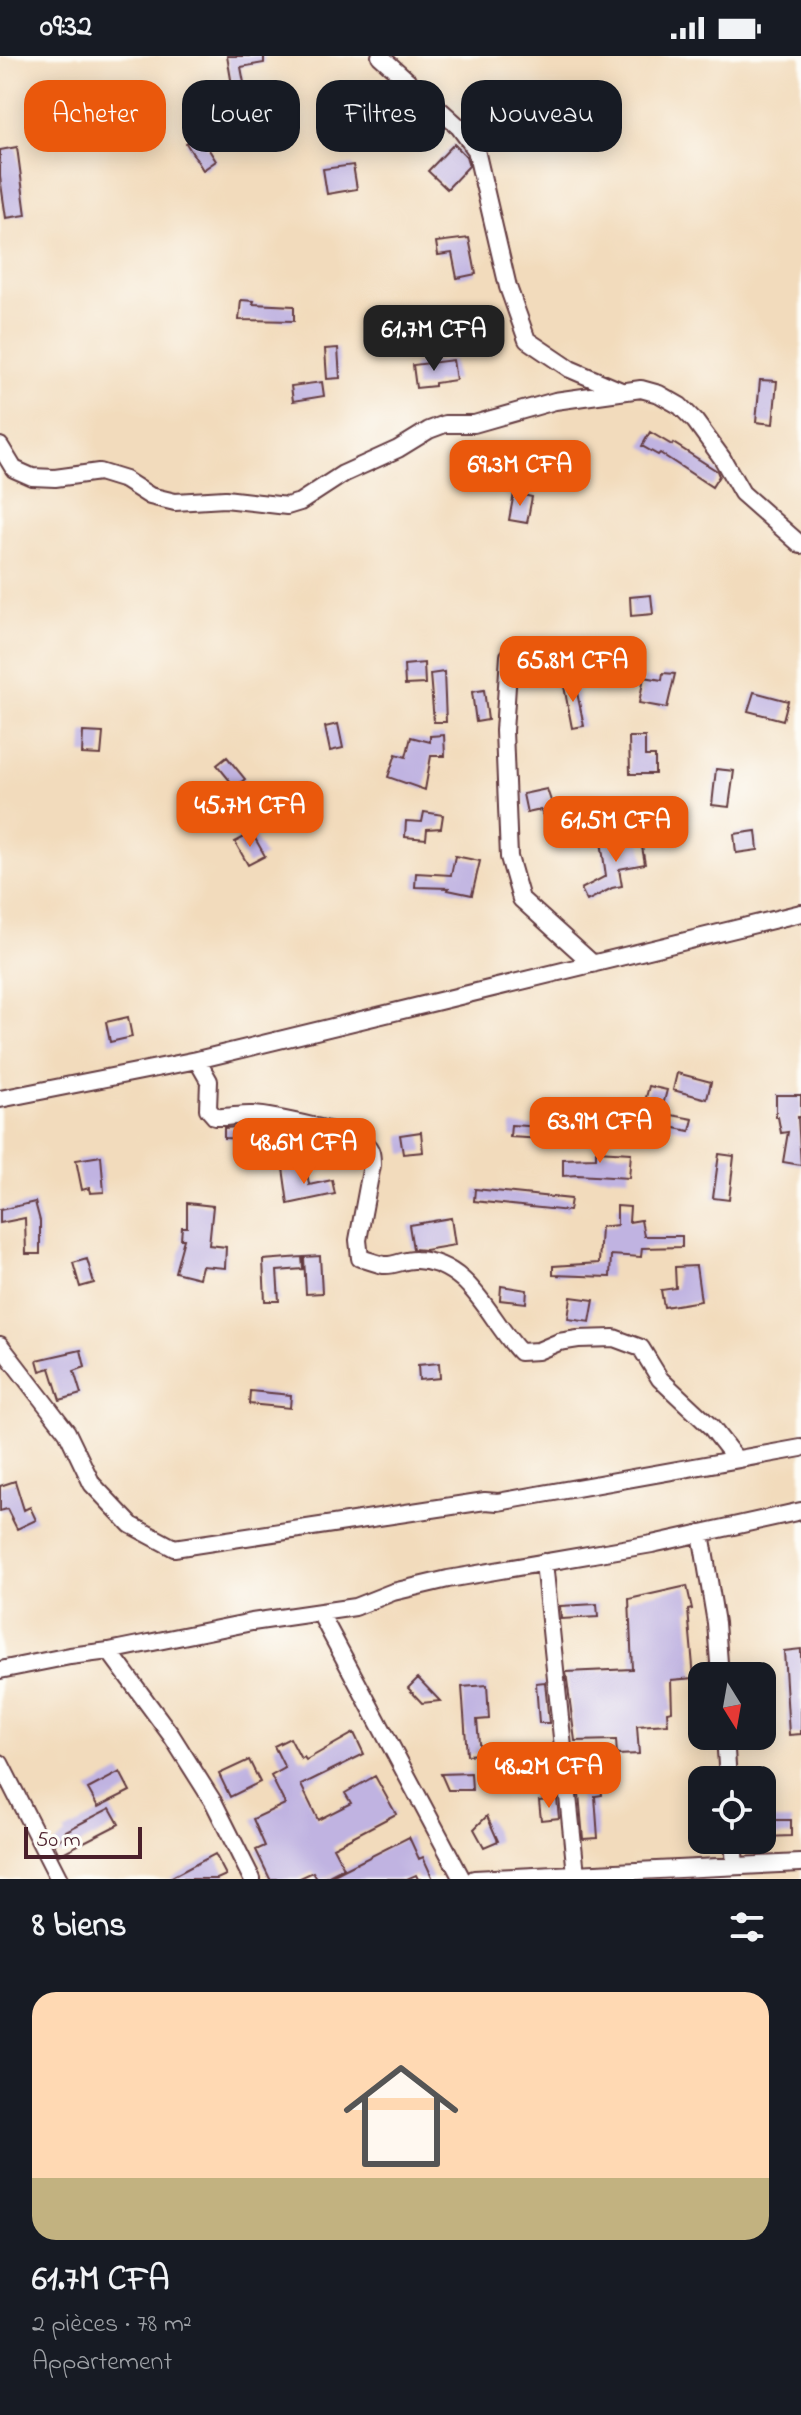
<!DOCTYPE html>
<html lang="fr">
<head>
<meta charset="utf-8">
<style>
	body { margin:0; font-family:"Indie Flower",sans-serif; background:#20242c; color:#f1f3f6; height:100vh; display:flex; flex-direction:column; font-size:30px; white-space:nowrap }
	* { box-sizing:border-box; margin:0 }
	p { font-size:26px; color:#9ea1a6 }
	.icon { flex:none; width:44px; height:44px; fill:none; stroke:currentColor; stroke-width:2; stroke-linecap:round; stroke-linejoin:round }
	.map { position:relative; height:1823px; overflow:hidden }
	.side { display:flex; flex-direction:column; background:#171b24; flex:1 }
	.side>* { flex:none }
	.hud { position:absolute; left:24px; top:24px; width:754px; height:72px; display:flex; gap:16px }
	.needle { width:52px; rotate:169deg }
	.buttons { position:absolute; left:688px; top:1606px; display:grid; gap:16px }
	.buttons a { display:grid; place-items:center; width:88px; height:88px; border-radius:16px; background:#171b24; box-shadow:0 4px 20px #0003; font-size:40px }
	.scale { position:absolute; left:24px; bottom:20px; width:118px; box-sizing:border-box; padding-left:8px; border:4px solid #4a1f2b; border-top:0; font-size:22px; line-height:28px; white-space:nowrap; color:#4a1f2b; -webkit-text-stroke:6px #fdfcf7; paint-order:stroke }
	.price { position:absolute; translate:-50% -68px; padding:0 18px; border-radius:16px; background:#ea580c; color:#fff; font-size:26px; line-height:52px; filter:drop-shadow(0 2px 4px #0008) }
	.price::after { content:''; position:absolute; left:50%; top:48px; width:24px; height:18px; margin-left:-12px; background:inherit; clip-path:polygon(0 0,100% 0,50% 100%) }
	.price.selected { background:#222; color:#fff }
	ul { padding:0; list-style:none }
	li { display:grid; align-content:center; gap:16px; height:424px; padding:0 32px }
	li span { display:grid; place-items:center; height:248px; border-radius:24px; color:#555 }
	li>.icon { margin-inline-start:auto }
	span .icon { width:144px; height:144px; fill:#fffc; stroke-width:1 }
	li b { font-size:34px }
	h2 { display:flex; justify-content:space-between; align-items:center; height:96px; padding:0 32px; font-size:34px }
	.tag { padding:0 28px; border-radius:24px; background:#171b24; box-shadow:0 4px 20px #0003; font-size:28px; line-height:72px }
	.tag.selected { background:#ea580c; color:#fff }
	.status { display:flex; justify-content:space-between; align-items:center; height:56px; padding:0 40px; background:#171b24; direction:ltr }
	.status svg { height:22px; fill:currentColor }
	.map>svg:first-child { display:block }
	.building { fill:#c0b3e1 }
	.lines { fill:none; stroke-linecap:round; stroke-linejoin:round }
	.street-casing { stroke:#633b41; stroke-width:20 }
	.street { stroke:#fff; stroke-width:16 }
</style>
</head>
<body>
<div class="status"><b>09:32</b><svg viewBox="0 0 49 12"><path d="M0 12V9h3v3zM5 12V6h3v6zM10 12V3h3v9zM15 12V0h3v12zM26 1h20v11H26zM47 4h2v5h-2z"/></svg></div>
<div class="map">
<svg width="801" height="1823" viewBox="0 0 801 1823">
	<rect width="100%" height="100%" fill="#fdfcf7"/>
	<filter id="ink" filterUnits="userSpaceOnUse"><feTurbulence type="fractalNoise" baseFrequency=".0125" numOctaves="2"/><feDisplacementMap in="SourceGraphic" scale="16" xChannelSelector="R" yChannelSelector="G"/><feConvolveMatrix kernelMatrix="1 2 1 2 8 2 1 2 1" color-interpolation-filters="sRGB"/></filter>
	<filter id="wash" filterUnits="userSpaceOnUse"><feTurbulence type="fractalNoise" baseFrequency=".006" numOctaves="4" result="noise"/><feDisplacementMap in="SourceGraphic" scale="32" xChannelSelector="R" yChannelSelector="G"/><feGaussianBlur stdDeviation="1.8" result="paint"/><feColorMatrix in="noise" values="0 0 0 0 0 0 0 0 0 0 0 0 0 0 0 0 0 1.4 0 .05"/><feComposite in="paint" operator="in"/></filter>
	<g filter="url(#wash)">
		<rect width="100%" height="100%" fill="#f2dbbc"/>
		<g id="blocks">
			<path class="building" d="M227 0H264V7L241 11 244 27 232 29Z
				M199 78 216 105 203 114 186 87Z
				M454 88 466 100 469 110 447 133 428 115Z
				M17 91 26 159 6 162 0 121V94Z
				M353 109 357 133 327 138 323 113Z
				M469 182 476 218 457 222 452 197 438 199 436 186Z
				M241 244 254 245 253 248 294 250V265L239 264Z
				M338 292 340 322 327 323 325 293Z
				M453 304 456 324 435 327V330L416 332 413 309Z
				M760 324 777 325 773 368 756 366Z
				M322 326 324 340 293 345 291 330Z
				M650 376 672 389 673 387 717 415 719 420 712 431 660 397 658 399 642 390Z
				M514 437 532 441 527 467 509 464Z
				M651 539 653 558 631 560 630 541Z
				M424 607 425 628 405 629 404 609Z
				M444 616 446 666H434L430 618Z
				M663 617 675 618 667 652 639 647 644 621 662 624Z
				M574 622 584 670 572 672 563 625Z
				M484 634 488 664 476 666 472 636Z
				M754 636 788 645 783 664 748 655Z
				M338 668 343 692 330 695 325 671Z
				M83 676 103 677 101 699 82 698Z
				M444 679 445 700H431L425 734 388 721 396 698 406 701 411 681 430 686V680Z
				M629 681H645V700H655V718H630Z
				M227 701 245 723 235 731 217 709Z
				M716 713 734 715 729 751 712 749Z
				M547 733 552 748 555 746 560 757 545 763 541 754 527 757 523 738Z
				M424 756 443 759 441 772 427 773 426 783 405 781 406 765 422 766Z
				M584 762 587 775 559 781 556 768Z
				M756 775 758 794 736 797 734 778Z
				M252 777 265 800 248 809 235 786Z
				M640 779 645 808 619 813 622 830 612 832 587 845 581 833 606 820 601 785Z
				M455 800 480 805 472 839 448 834 449 832 415 831 416 817 451 819Z
				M128 961 132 981 110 986 106 966Z
				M677 1017 711 1026 707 1043 673 1034Z
				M649 1030 667 1034 661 1057 693 1063 690 1075 640 1065Z
				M776 1039H801V1061H798L801 1109 783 1106 788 1076 781 1077 778 1061H776Z
				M511 1069 544 1071 543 1083 510 1081Z
				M254 1070V1083L224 1082V1072Z
				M421 1076 423 1096 403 1098 400 1079Z
				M596 1095 631 1097 629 1122 577 1119 563 1120V1103L596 1102Z
				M719 1098 734 1100 729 1144 713 1142Z
				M101 1100 104 1136 90 1137 89 1132 82 1134 76 1104Z
				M306 1109 309 1129 332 1124 335 1138 288 1148 283 1112Z
				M475 1133 571 1143 569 1155 474 1145Z
				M35 1146 40 1165V1198H26L25 1162 0 1167V1154Z
				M187 1147 213 1150 209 1189 226 1191 225 1212 202 1210 199 1222 175 1216 184 1183H181L182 1171H187Z
				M617 1150 630 1151 629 1166 641 1164 644 1180H682V1191L642 1192 641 1201 611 1199 610 1221 553 1219V1210L599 1207 601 1171 617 1169Z
				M451 1162 455 1189 425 1194 413 1193 409 1169Z
				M320 1200 322 1237 306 1238 304 1201Z
				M302 1201 303 1213 277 1215 279 1245H265L263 1204Z
				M87 1203 94 1227 80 1231 73 1207Z
				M696 1210 701 1245 664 1251 661 1234 676 1232 675 1211Z
				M501 1230 527 1234 526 1247 500 1244Z
				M571 1241 594 1244 590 1266 568 1263Z
				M81 1294 85 1311 74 1315 81 1338 60 1344 50 1312 40 1315 37 1304Z
				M439 1307 440 1322 419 1324 418 1309Z
				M250 1335 291 1339 290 1352 249 1348Z
				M15 1425 24 1454 30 1451 36 1464 17 1473 7 1453 0 1455V1430Z
				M687 1530 692 1553 688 1554 694 1622 671 1624 672 1655 667 1656 668 1668 637 1670 639 1698 617 1699 616 1684 575 1685 566 1616 632 1613 629 1543Z
				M597 1548 598 1561 561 1563 560 1550Z
				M801 1593V1678L789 1679 784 1595Z
				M418 1622 440 1645 422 1647 408 1632Z
				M545 1626 549 1667H539L536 1627Z
				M487 1629 489 1663 477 1664 480 1698 467 1699 462 1631Z
				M354 1677 364 1698 301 1729 318 1764 351 1747 345 1737 375 1720 396 1758 333 1791 344 1812 323 1823H317L313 1816 298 1823H270L256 1794 265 1790 253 1763 285 1748 271 1720 285 1712 274 1690 290 1682 301 1703 304 1701 306 1704Z
				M249 1704 260 1726 230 1741 219 1718Z
				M120 1716 130 1735 98 1751 88 1733Z
				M471 1717 472 1734H448L441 1718Z
				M600 1723 602 1739 595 1740 598 1782 583 1783 578 1726Z
				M557 1743 559 1762 541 1764 539 1745Z
				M110 1752 119 1768 59 1799 54 1788 65 1779 64 1776Z
				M487 1760 498 1785 484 1791 474 1773Z
				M764 1764H791V1780L765 1781Z
				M409 1781 419 1803 423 1801 433 1823H418L416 1819 407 1823H326Z
				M215 1798 226 1819 217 1823H168Z"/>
		</g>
	</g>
	<g filter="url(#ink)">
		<use href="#blocks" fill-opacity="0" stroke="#633b41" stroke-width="2"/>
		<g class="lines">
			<defs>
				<path id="street" d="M380 0 459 71 476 94 508 231 527 284 570 313 619 334
					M0 390 14 413 32 421 55 422 99 416 125 424 150 440 175 446 225 443 287 450 300 446 343 418 398 393 429 374 445 368H474L555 345 641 333 659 338 680 350 695 365 722 402 742 437 801 489
					M509 600 504 675 509 801 521 843 593 908
					M197 1004 209 1025 208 1053 215 1061C228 1062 241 1058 253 1059 271 1060 352 1077 364 1087 372 1093 372 1100 372 1109L358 1184 360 1202C368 1204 377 1208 384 1209 395 1210 405 1203 416 1204 470 1206 488 1262 520 1296L538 1295 559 1286 578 1283 614 1282 641 1292 660 1323 711 1371 736 1403
					M0 1043 197 1004 801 857
					M0 1289 67 1376 92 1428 131 1469 174 1492 485 1445 498 1446 801 1392
					M701 1477 716 1567 720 1620
					M544 1506 576 1818
					M320 1557 462 1823
					M109 1595 171 1679 214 1747 252 1823
					M0 1614 70 1600 109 1595 252 1566 355 1551 393 1536 448 1523 652 1488 801 1455
					M725 1680 728 1724
					M0 1707 59 1823
					M733 1784 735 1810
					M474 1823 801 1807"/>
			</defs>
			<use href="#street" class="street-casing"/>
			<use href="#street" class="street"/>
		</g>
	</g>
</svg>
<div class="buttons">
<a><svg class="needle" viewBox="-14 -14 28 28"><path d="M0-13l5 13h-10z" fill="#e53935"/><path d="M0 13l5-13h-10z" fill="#9ea1a6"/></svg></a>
<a><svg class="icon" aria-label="locate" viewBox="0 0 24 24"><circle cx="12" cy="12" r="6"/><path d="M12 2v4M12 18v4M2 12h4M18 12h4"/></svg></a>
</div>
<div class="scale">50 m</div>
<b class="price selected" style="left:434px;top:317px">61.7M CFA</b>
<b class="price" style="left:520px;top:452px">69.3M CFA</b>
<b class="price" style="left:573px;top:648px">65.8M CFA</b>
<b class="price" style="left:250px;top:793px">45.7M CFA</b>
<b class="price" style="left:616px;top:808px">61.5M CFA</b>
<b class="price" style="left:600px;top:1109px">63.9M CFA</b>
<b class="price" style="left:304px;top:1130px">48.6M CFA</b>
<b class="price" style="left:549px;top:1754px">48.2M CFA</b>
<div class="hud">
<a class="tag selected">Acheter</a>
<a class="tag">Louer</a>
<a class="tag">Filtres</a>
<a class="tag">Nouveau</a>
</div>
</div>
<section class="side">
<h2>8 biens<svg class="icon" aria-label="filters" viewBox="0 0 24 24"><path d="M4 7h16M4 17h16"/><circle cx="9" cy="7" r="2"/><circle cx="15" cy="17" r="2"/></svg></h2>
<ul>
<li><span style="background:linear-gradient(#ffd9b3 75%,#c2b280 0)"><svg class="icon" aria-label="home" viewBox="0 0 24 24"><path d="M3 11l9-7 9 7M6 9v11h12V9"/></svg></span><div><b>61.7M CFA</b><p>2 pièces · 78 m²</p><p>Appartement</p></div></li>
</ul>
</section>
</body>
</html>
